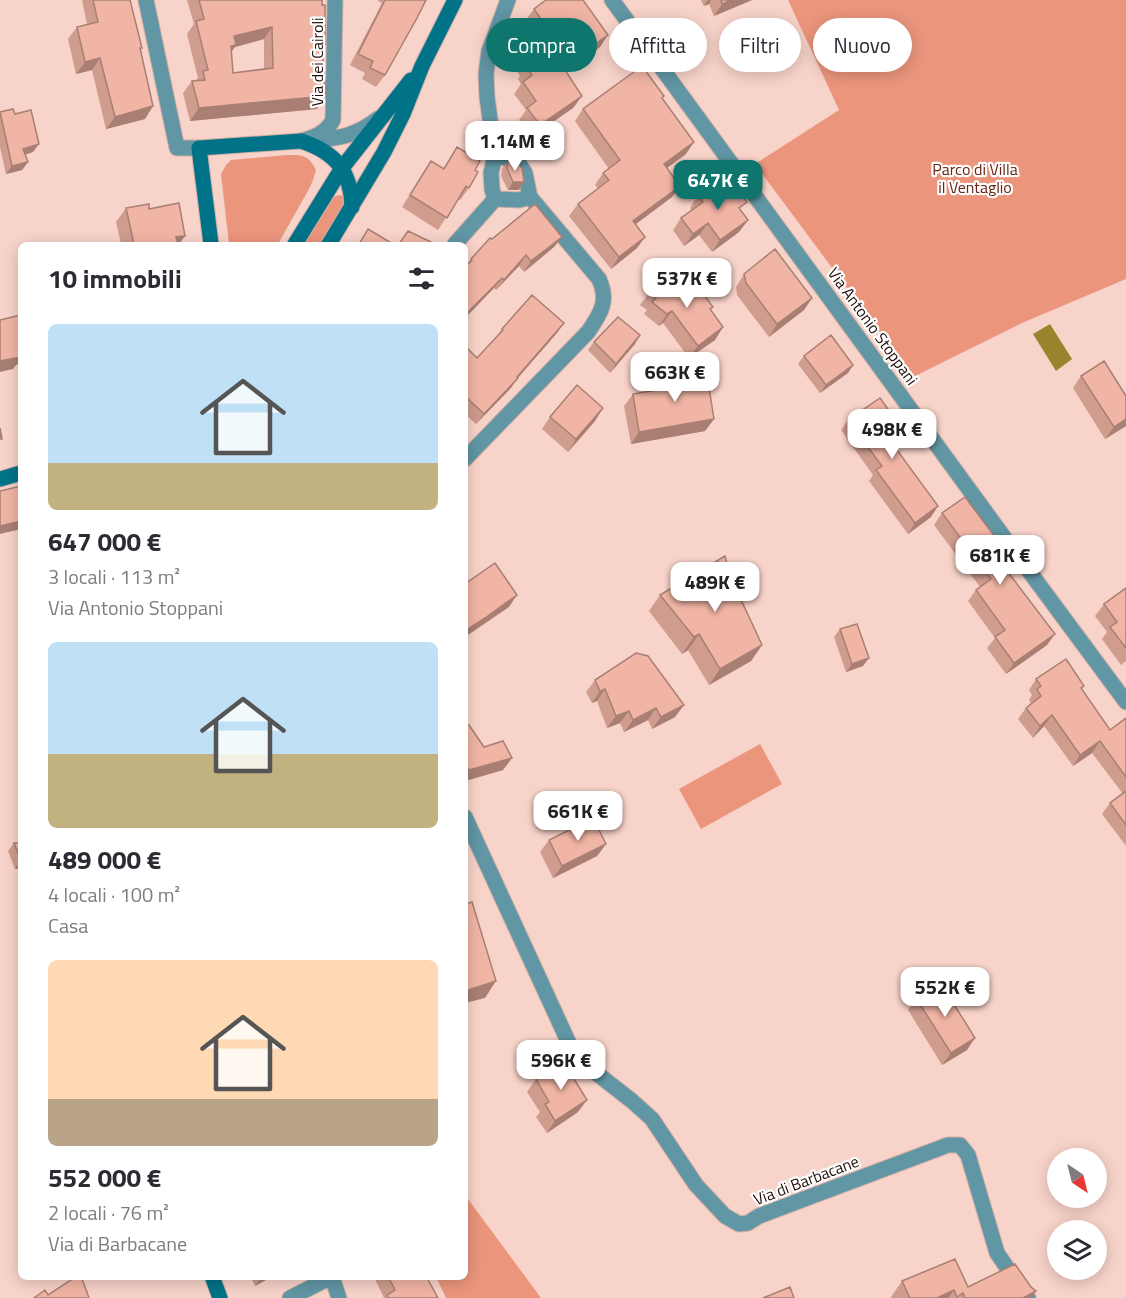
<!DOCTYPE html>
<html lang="it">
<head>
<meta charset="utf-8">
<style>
	body { margin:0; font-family:"Titillium Web",sans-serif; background:#f2f2f3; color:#2b2b33; height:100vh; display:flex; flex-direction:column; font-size:22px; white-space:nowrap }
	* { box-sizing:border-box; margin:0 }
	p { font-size:20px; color:#7c7c81 }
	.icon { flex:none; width:33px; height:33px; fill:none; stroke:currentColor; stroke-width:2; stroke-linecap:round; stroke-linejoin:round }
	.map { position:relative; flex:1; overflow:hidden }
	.drawer { position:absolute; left:18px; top:242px; width:450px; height:1038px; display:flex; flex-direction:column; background:#fff; border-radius:9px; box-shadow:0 3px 15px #0003 }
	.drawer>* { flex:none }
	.banner { position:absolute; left:486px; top:18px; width:549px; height:54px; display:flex; gap:12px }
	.needle { width:39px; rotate:145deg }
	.controls { position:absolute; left:1047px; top:1148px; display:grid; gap:12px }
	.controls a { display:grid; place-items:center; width:60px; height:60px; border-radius:50%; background:#fff; box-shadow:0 3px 15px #0003; font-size:30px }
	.price { position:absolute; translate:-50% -51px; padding:0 14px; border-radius:12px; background:#fff; color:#222; font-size:20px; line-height:39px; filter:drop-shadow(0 2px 3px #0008) }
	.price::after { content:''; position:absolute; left:50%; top:36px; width:18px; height:14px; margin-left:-9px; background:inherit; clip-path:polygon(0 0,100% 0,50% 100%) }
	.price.active { background:#0f766e; color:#fff }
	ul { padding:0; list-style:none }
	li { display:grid; align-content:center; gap:12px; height:318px; padding:0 30px }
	li span { display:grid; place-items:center; height:186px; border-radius:9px; color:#555 }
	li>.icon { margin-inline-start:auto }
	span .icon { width:108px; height:108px; fill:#fffc; stroke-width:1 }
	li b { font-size:26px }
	h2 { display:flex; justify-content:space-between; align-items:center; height:72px; padding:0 30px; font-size:26px }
	.pill { padding:0 21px; border-radius:27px; background:#fff; box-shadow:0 3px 15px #0003; font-size:21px; line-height:54px }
	.pill.active { background:#0f766e; color:#fff }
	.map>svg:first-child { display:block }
	.green { fill:#eb957d }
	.water { fill:#97842d }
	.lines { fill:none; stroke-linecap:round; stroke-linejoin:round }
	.street-casing { stroke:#d1afa6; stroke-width:17 }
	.secondary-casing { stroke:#d1afa6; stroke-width:17 }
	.street { stroke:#6196a4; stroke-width:15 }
	.secondary { stroke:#007388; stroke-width:15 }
	.wall { fill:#cf9c8e; fill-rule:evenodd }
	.shaded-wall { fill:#a97f74 }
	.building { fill:#f1b5a5; stroke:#a97f74; stroke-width:1.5; fill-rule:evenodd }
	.labels { text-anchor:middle; stroke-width:4.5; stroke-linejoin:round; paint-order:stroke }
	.street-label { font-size:16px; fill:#200c07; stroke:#fdfdfd }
	.park-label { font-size:16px; fill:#682715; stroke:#fdfdfd }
</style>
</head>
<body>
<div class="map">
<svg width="1126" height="1298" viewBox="0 0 1126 1298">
	<rect width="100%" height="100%" fill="#f8d3c9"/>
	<path class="green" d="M788 0H1126V279L1022 323 913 377 755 164 839 110Z
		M288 155C304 155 308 155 316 170L313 180 309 189 278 244H229L221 174 226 165 231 160Z
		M338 195 344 196 345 205 321 244H303L333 198Z
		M760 744 782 784 701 829 679 789Z
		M465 1195 541 1298H446L436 1277 465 1276Z"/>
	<path class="water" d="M1050 324 1072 359 1056 371 1033 334Z"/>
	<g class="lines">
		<defs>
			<path id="street" d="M146 0 177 148H199
				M612 0 1006 540 1126 702
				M313 140C340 139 357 135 379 118
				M301 141C315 137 326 133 333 120L335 0
				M495 199 492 189 491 173 495 156 487 97 486 74 489 51 508 0
				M495 199 519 200 530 197
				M455 244 495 199
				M465 459 588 332C601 313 609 301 599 279L530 197 525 173 520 165 514 160 495 156
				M465 817 573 1052 586 1065 632 1101 652 1119 696 1185 725 1216 739 1224 748 1223 759 1216 948 1145H960L968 1155 997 1253 1028 1298
				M332 1277 339 1298
				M290 1298 333 1276"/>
			<path id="secondary" d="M211 244 199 148 301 141C335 152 351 171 352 207
				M295 244 342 168 411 80
				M329 244 384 152 403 114 422 66 455 0
				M0 479 21 473
				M212 1276 220 1298"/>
		</defs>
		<use href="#street" class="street-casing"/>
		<use href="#secondary" class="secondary-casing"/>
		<use href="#street" class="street"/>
		<use href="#secondary" class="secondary"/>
	</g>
	<path class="wall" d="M82 0H130L140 50 153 106 145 119 106 129 92 70 76 74 68 39 77 27 87 24Z
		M187 0H322L325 44 323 47 326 96 317 109 190 121 183 93 192 81 196 80 198 78 187 34 194 24ZM264 39V69L233 73 231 52 235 47Z
		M378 0H426L385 75 376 87 362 79 365 73 350 65 382 3 378 1Z
		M701 0H752L714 16 709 4 704 6Z
		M534 9 600 47 566 72 582 96 573 108 531 137 519 120 526 110 514 94 521 84 518 79 520 76 515 68 524 56 541 44 525 21Z
		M664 96 662 99 686 154 667 168 680 186 672 197 636 224 645 237 637 248 611 269 569 216 578 204 598 188 595 185 603 173 609 169 575 121 583 109Z
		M0 112 15 114 33 152 25 155 28 162 22 170 6 174 0 147Z
		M457 147 475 170 469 188 460 200 458 199 438 230 402 207 431 161 443 169Z
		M508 161 519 190H508L501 176 502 169Z
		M698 195 741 211 748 220 739 232 712 252 699 235 684 246 673 230 681 218 692 210 690 208Z
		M126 208 149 209 179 244H121L116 222Z
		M562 237 554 247 524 272 519 266 496 290 494 288 465 318V267L471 259 492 239Z
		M744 274 812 298 804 310 769 337 737 295 736 287Z
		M649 293 711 310 723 327 715 340 689 358 663 323 659 326 644 314 647 310 640 305Z
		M564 323 556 334 518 378 510 389 476 424 465 414V346L477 358 495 339 502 329Z
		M594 342 635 344 610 373 588 350Z
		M804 356 853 365 848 373 820 393 798 364Z
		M676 363 714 419 705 431 631 444 624 406 633 394 670 388 668 375Z
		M1081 376 1126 396V426L1105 439 1073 388Z
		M550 417 595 421 568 452 542 429Z
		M848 420 900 426 893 436 889 439 931 517 908 534 869 481 873 475 841 430Z
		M942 513 1004 549 997 558 1047 645 1006 674 987 648 995 638 968 601 976 590 980 587 934 525Z
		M730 576 762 645 751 661 709 685 688 650 682 654 649 611 660 595Z
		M1126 588V661L1121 665 1102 639 1107 632 1095 616 1104 604Z
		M840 629 863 666 846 672 834 637Z
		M1036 679 1084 686 1081 690 1110 730 1126 718V846L1102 814 1110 803 1123 794 1092 753 1073 766 1044 726 1033 738 1018 719 1026 708 1031 703 1029 700 1032 695 1029 690Z
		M595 680 675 717 652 729 648 720 624 732 620 723 607 728 597 701 592 703 586 692Z
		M465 726 484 747 512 758 503 770 465 781Z
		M549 840 606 844 597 856 553 878 540 852Z
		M14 843H21V868L15 869 8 851Z
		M916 998 967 1050 942 1065 908 1010Z
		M536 1079 578 1112 547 1133 536 1117 540 1112 527 1092Z
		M250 1276H273L255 1286Z
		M376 1276H426L438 1298H384L375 1279Z
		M902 1281 968 1287 1031 1298H891V1297Z"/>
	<path class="shaded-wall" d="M708 0H711L709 4 704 6Z
		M731 0H752L714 16 722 4Z
		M272 27 264 39 235 47 227 57 234 36Z
		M608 35 600 47 554 80 563 67Z
		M100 58 92 70 76 74 85 62Z
		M326 96 317 109 190 121 199 108Z
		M582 96 573 108 531 137 540 125Z
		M153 106 145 119 106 129 115 117Z
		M694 142 686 154 656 176 664 164Z
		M39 144 33 152 17 157 23 149Z
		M28 162 22 170 6 174 12 166Z
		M513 182H524L519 190H508Z
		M680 186 672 197 625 232 633 221Z
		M748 220 739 232 712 252 720 240Z
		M708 223 699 235 684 246 693 234Z
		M185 236 179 244H171L176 237Z
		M562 237 554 247 524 272 531 261Z
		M645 237 637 248 611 269 619 257Z
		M526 255 519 266 496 290 504 280Z
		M502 278 494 288 465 318V315Z
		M812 298 804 310 769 337 777 324Z
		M672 311 663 323 659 326 667 314Z
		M564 323 556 334 515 381 518 378 510 389 476 424 484 414Z
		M723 327 715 340 689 358 698 346Z
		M640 335 635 344 610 373 616 364Z
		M21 354V363L16 365 13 369 0 372V361Z
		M853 365 848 373 820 393 826 385Z
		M603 408 595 421 568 452 576 439Z
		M714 419 705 431 631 444 639 432Z
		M1126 419V426L1105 439 1114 427Z
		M900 426 893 436 879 446 886 435Z
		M938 506 931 517 908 534 915 523Z
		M21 521V529L0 534V526Z
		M1004 549 996 560 995 555Z
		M517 595 509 607 465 637V631Z
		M699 634 688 650 682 654 694 637Z
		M1055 634 1047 645 1006 674 1014 663Z
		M762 645 751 661 709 685 720 669Z
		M869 658 863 666 846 672 852 664Z
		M605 689 597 701 592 703 600 691Z
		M684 705 675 717 652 729 661 717Z
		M656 708 648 720 624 732 633 720Z
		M629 711 620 723 607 728 616 716Z
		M1052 715 1044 726 1033 738 1040 726Z
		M1100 741 1092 753 1073 766 1080 755Z
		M512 758 503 770 465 781V776L469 770Z
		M606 844 597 856 553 878 562 866Z
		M21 860V868L15 869Z
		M496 981 485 998 465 1003V991Z
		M975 1038 967 1050 942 1065 951 1053Z
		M587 1100 578 1112 547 1133 555 1121Z
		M262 1276H273L255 1286Z
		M954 1290 948 1298H937Z
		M1036 1291 1031 1298H1023Z"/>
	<path class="building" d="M93 0H130L142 48H140L153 106 115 117 100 58 85 62 77 27 98 22Z
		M199 0H322V5H325V44H322L326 96 199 108 192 81 205 80 203 71 208 70 196 21 204 19ZM272 27 273 68 233 73 231 46 236 45 234 36Z
		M385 0H426L417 18 385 75 370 68 373 61 358 54Z
		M546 0H583L608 35 563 67 582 96 540 125 527 108 536 101 523 82 532 75 526 67 529 65 524 56 553 36 534 9Z
		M721 0H731L722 4Z
		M642 66 664 96 662 98 694 142 664 164 680 186 633 221 645 237 619 257 578 204 609 180 603 173 620 160 583 109Z
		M13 109 15 114 31 110 39 144 23 149 28 162 12 166 0 112Z
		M457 147 480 161 475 170 478 172 469 188 466 186 447 218 410 195 431 161 444 169Z
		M508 161H515L518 163 522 168 524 182H513L507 168Z
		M721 179 730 190 735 186 747 202 739 208 748 220 720 240 708 223 693 234 681 218 703 202 698 195Z
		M179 203 185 236 176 237 178 244H134L126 208 149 204V209Z
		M535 204 562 237 531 261 526 255 504 280 502 278 465 315V267L472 260 471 259 490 238 492 239Z
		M368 229 393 244H359Z
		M408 231 431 242 429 244H399Z
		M775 249 812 298 777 324 746 283 744 274Z
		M664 273 692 294 700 289 713 307 710 309 723 327 698 346 672 311 667 314 652 302 656 298 649 293Z
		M532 295 564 323 517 377 518 378 484 414 465 396V346L477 358 503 330 502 329Z
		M21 315V357L0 361V320Z
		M618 317 640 335 616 364 594 342Z
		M831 335 853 365 826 385 804 356Z
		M690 361 694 384 708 382 714 419 639 432 633 394 680 386 676 363Z
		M1104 361 1126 396V419L1114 427 1081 376Z
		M577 385 603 408 576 439 550 417Z
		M880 398 900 426 886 435 938 506 915 523 876 470 882 466 848 420Z
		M0 428 2 439H0Z
		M21 486V521L0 526V491Z
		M965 497 1004 549 995 555 1055 634 1014 663 995 637 1005 630 976 590 991 579 942 513Z
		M725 556 730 576 762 645 720 669 699 634 694 637 660 595Z
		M495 563 517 595 485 618 465 631V584Z
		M1126 588V648L1110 627 1117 622 1104 604Z
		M857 624 869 658 852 664 840 629Z
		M636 653 648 656 684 705 661 717 656 708 633 720 629 711 616 716 605 689 600 691 595 680Z
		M1066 659 1084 686 1081 688 1110 730 1126 718V777L1100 741 1080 755 1052 715 1040 726 1026 708 1041 696 1037 689 1041 686 1036 679Z
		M469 725 484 747 503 741 512 758 469 770 465 763V726Z
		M1126 791V825L1110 803Z
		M593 818 606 844 562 866 549 840Z
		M14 843H21V860Z
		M472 902 496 981 465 991V904Z
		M940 982 975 1038 951 1053 916 998Z
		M563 1061 587 1100 555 1121 545 1104 549 1102 536 1079Z
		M955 1259 968 1287 1015 1264 1031 1287 1036 1291 1023 1298H965L963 1293 957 1297 954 1290 937 1298H910L902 1281Z
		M77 1276H81L89 1298H34L45 1290 48 1295Z
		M388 1276H426L438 1298H388L387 1295 395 1290Z
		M790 1287 794 1298H763Z"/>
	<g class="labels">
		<g class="street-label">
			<text transform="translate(317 62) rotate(-90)" y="6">Via dei Cairoli</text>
			<text transform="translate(873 326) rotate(54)" y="6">Via Antonio Stoppani</text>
			<text transform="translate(806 1180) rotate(-21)" y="6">Via di Barbacane</text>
		</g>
		<g class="park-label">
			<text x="975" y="175">Parco di Villa<tspan x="975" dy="18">il Ventaglio</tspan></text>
		</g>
	</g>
</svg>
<div class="controls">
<a><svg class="needle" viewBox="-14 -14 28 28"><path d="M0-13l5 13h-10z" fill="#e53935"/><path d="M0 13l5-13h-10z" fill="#7c7c81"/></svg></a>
<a><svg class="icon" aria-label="layers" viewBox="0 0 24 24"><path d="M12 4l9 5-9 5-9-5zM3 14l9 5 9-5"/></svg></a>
</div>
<b class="price" style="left:515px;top:172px">1.14M €</b>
<b class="price active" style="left:718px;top:211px">647K €</b>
<b class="price" style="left:687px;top:309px">537K €</b>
<b class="price" style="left:675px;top:403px">663K €</b>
<b class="price" style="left:892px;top:460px">498K €</b>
<b class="price" style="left:1000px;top:586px">681K €</b>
<b class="price" style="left:715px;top:613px">489K €</b>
<b class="price" style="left:578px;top:842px">661K €</b>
<b class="price" style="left:945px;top:1018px">552K €</b>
<b class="price" style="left:561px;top:1091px">596K €</b>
<div class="banner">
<a class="pill active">Compra</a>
<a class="pill">Affitta</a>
<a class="pill">Filtri</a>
<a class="pill">Nuovo</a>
</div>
<section class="drawer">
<h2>10 immobili<svg class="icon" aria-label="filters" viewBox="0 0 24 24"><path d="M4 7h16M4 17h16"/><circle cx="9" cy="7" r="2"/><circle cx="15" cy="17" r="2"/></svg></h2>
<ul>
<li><span style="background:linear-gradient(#bfe0f5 75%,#c2b280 0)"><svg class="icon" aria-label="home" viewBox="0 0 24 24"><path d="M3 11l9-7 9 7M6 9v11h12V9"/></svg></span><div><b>647 000 €</b><p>3 locali · 113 m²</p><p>Via Antonio Stoppani</p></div></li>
<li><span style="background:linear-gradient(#bfe0f5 60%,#c2b280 0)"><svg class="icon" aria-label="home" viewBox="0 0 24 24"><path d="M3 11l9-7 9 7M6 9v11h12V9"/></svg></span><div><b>489 000 €</b><p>4 locali · 100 m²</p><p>Casa</p></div></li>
<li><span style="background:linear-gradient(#ffd9b3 75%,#b9a48a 0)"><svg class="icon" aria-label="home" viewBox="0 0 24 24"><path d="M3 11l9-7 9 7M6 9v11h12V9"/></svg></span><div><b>552 000 €</b><p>2 locali · 76 m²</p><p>Via di Barbacane</p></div></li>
</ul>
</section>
</div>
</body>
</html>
